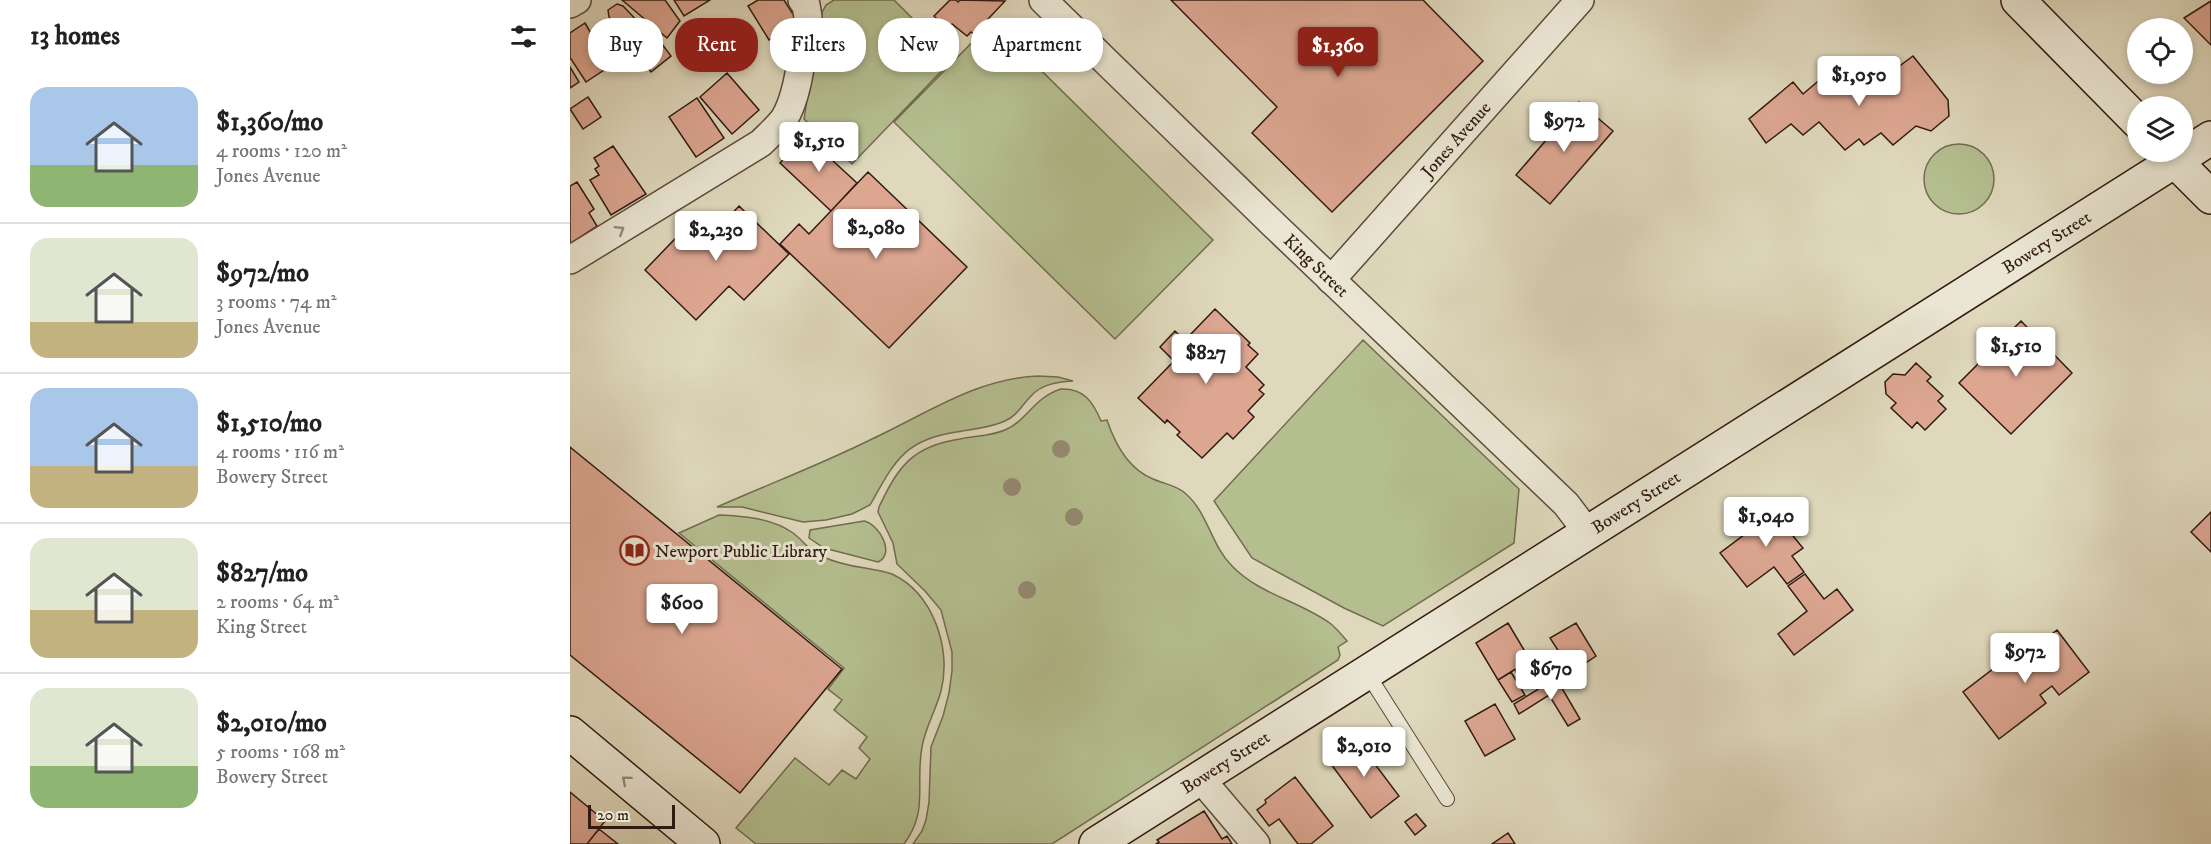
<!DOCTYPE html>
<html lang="en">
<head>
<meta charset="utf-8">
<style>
	body { margin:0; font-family:"IM FELL DW Pica",serif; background:#f6f6f6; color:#222; height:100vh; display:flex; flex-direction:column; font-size:22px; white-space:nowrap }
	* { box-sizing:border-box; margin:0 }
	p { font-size:20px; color:#767676 }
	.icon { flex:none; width:33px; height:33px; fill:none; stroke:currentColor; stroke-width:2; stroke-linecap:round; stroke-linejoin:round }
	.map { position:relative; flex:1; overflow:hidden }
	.panel { display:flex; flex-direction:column; background:#fff; width:570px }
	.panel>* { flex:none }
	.hud { position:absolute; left:18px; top:18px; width:570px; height:54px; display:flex; gap:12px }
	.controls { position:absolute; left:1557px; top:18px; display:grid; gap:12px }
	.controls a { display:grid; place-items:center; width:66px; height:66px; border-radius:50%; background:#fff; box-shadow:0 3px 9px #0003; font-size:30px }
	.scale { position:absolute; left:18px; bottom:15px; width:87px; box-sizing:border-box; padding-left:6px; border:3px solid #311a11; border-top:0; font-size:16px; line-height:21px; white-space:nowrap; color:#311a11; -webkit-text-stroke:4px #eae6d3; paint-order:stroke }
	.price { position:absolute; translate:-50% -51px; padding:0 14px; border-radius:6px; background:#fff; color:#222; font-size:20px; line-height:39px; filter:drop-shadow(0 2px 3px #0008) }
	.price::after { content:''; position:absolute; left:50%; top:36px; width:18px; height:14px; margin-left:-9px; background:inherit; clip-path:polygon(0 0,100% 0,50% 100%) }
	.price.selected { background:#8f2418; color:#fff }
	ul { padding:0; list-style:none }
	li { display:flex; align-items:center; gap:18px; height:150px; padding:0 30px }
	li+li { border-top:2px solid #e0e0e0 }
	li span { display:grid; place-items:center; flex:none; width:168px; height:120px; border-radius:18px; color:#555 }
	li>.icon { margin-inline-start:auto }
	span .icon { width:72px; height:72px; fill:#fffc; stroke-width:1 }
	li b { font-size:26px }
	h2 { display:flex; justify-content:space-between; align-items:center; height:72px; padding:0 30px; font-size:26px }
	.pill { padding:0 21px; border-radius:24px; background:#fff; box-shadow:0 3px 9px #0003; font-size:21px; line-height:54px }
	.pill.selected { background:#8f2418; color:#fff }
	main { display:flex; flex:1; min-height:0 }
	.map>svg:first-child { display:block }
	.green { fill:#b4be8f; stroke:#726c50; stroke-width:1.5 }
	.building { fill:#dca691; stroke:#311a11; stroke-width:1.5 }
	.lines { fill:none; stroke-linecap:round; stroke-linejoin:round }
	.lane-casing { stroke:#5c4a3c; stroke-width:16 }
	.street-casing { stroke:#5c4a3c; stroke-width:30 }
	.secondary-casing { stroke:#311a11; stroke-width:36 }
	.lane { stroke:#eae6d3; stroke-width:14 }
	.street { stroke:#eae6d3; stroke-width:27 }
	.secondary { stroke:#eae6d3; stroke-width:33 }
	.tree { fill:#958a73 }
	.oneway { stroke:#978a7c }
	.labels { text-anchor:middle; stroke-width:6; stroke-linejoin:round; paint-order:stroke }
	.street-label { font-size:18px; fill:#311a11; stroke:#eae6d3 }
	.poi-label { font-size:18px; fill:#311a11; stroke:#eae6d3; text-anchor:start }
</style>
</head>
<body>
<main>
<section class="panel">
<h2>13 homes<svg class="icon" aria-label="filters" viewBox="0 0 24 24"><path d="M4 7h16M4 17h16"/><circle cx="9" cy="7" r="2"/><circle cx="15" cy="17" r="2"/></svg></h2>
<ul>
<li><span style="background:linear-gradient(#a9c7e8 65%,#8fb573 0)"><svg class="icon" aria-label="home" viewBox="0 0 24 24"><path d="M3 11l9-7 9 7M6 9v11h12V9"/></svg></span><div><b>$1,360/mo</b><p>4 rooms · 120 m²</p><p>Jones Avenue</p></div></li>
<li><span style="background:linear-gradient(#dfe7d0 70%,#c2b280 0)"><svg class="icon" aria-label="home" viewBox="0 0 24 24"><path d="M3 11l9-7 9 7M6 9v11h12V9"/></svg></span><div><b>$972/mo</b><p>3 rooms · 74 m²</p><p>Jones Avenue</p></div></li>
<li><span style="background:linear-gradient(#a9c7e8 65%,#c2b280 0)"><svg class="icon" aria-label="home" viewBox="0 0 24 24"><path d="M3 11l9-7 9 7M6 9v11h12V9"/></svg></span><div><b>$1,510/mo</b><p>4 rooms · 116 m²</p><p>Bowery Street</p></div></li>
<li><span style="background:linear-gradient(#dfe7d0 60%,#c2b280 0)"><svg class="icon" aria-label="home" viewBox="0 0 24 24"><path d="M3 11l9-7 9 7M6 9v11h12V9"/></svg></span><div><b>$827/mo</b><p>2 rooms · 64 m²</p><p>King Street</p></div></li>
<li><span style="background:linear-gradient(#dfe7d0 65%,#8fb573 0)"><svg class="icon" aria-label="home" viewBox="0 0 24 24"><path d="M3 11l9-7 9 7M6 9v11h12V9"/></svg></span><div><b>$2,010/mo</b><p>5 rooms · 168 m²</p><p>Bowery Street</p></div></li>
</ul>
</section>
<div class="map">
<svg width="1641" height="844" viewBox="0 0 1641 844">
	<rect width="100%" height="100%" fill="#dfd8bc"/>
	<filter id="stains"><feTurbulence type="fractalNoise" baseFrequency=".00333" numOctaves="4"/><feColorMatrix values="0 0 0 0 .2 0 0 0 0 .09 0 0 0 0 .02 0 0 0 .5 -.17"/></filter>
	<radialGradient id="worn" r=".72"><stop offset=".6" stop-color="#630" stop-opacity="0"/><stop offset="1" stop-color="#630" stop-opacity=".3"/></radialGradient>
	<path class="green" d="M264 0H324L383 59 282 164 234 119 250 16 256 5Z
		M422 22 643 240 545 339 324 122Z
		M1354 179a35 35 0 1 1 70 0a35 35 0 1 1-70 0Z
		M793 340 949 489 944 543 813 626 774 608 682 558 644 501Z
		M468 376 488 377 503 381C487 382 472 384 461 396 452 405 447 416 435 421 420 428 402 429 386 432 333 440 324 463 300 505L282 514 256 520 233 522 172 507H147C199 484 252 464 302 439 356 414 407 378 468 376Z
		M491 389C514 388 523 402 531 421L537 420C545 444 558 469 583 479 594 484 607 485 616 494 638 513 641 545 662 566 690 595 730 601 761 624 767 629 772 635 777 641L768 647 770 655 768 660 482 844H343L352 831 356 820 359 802 361 747 373 716 379 693 382 671V652L371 610 355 591 327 564 323 543 308 512 309 507C328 467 342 446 390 439 404 436 421 436 435 430 458 420 463 398 491 389Z
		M149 515C174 516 202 518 223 533 233 540 239 551 251 556 264 562 281 566 295 568 304 570 314 571 322 574 363 593 382 649 371 691 366 710 355 728 352 747 345 784 359 811 334 844H186L166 828 225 758 259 785 272 770 286 779 300 759 289 748 297 737 264 710 272 700 258 689 274 668 109 533Z
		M294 521C309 524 326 554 308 562L254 548 239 538 240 530Z"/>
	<path class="building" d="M52 0H95L110 21 97 38Z
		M104 0H140L114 16Z
		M188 0H214L228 22 199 40 178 6Z
		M380 0H386L388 2 390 0 435 1 404 34 401 32 397 36 382 24 377 29 364 16Z
		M601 0H853L913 61 762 212 682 133 707 107Z
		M1641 1V45L1614 18Z
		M47 4 53 6 71 25 73 23 84 37 82 39 85 43 89 40 101 56 81 72 69 55 56 65 35 37 47 28 39 17 38 10Z
		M15 23 26 42 25 43 34 57 31 58 37 68 16 82 1 59H0V33Z
		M1343 56 1378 100 1379 116 1361 131 1346 126 1323 145 1311 133 1294 145 1289 139 1275 150 1249 122 1233 135 1221 124 1196 143 1179 119 1223 82 1233 94 1259 72 1268 83 1276 76 1281 82 1293 72 1304 85Z
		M0 67 9 82 0 88Z
		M157 73 189 110 162 134 130 97Z
		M18 97 31 117 13 129 0 109Z
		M127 98 154 138 126 157 99 117Z
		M1009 102 1043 131 980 204 946 175Z
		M236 136 287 183 261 211 210 163Z
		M43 146 76 194 41 215 20 180 29 175 25 169 29 166 24 158Z
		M298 172 397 267 319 348 210 244 229 224 239 234Z
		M7 182 24 209 19 213 27 226 0 244V186Z
		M169 206 219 254 174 300 159 286 126 320 75 270 125 218 142 235Z
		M645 309 680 343 678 345 688 354 676 367 694 385 689 390 694 394 678 411 684 417 663 439 657 433 632 458 607 435 610 432 597 420 595 423 568 398 604 361 590 347 605 331 619 345 626 338 621 334Z
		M1451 321 1502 373 1441 434 1389 383Z
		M1346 363 1361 377 1357 381 1373 396 1368 401 1376 409 1355 430 1347 422 1342 428 1321 408 1326 403 1316 394 1315 382 1323 374 1335 375Z
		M0 447 272 669 170 793 0 655Z
		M1216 506 1229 523 1219 531 1233 548 1222 556 1234 572 1217 584 1204 567 1177 587 1150 553 1179 531 1172 521 1186 510 1195 522Z
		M1641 512V552L1621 532Z
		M1235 574 1254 599 1267 589 1283 610 1224 655 1208 634 1237 611 1218 586Z
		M938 623 960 660 928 680 906 643Z
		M1006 623 1026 656 1002 672 980 638Z
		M1487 630 1519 672 1489 695 1482 686 1470 695 1476 703 1429 739 1393 692 1440 656 1450 668 1462 659 1457 653Z
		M959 661 964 670 950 679 945 670Z
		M941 672 955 695 942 702 928 680Z
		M986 678 1010 719 998 726 979 695 949 714 944 704Z
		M925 704 945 739 915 756 895 721Z
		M786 739 829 796 801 818 758 760Z
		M725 777 763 826 741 844H728L709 819 699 826 687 810 696 803 695 800Z
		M0 792 35 821 17 844H0Z
		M634 811 652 839 657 836 662 844H586L589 842 587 840Z
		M846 814 856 826 845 835 835 822Z
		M29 829 48 844H17Z
		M938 833 945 844H922Z"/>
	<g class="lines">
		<defs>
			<path id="lane" d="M797 673 877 799"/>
			<g id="street">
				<path id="s1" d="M473 0 703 224 996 504 1018 533"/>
				<path d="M0 4 7 0"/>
				<path d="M0 260 191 143C199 135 207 128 214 119 230 93 232 48 238 17L236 5 232 0"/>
				<path id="s2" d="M761 280 1010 0"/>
				<path d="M630 778 686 844"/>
			</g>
			<g id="secondary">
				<path d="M1448 0 1568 122"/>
				<path d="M1596 152 1641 197"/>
				<path d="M0 733 133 844"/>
				<path id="s3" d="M526 844 1641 138"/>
			</g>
		</defs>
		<use href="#lane" class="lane-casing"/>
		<use href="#street" class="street-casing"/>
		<use href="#secondary" class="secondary-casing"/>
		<use href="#lane" class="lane"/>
		<use href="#street" class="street"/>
		<use href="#secondary" class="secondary"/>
	</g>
	<g class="tree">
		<circle cx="491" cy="449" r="9"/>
		<circle cx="442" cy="487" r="9"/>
		<circle cx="504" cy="517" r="9"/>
		<circle cx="457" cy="590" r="9"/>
	</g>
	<defs><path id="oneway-chevron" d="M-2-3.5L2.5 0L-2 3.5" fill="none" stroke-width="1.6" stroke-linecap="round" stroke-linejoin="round" transform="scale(1.5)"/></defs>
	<g class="oneway">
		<use href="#oneway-chevron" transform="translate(50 230) rotate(-32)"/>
		<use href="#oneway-chevron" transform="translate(56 780) rotate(-140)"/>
	</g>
	<defs>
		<symbol id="library-ring" viewBox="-11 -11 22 22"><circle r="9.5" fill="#eae6d3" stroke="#8f2418" stroke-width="1.5"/><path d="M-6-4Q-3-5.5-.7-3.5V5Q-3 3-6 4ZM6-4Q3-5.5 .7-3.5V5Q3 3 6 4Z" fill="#8f2418"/></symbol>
	</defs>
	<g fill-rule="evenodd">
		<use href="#library-ring" x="48" y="534" width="33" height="33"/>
	</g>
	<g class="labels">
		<g class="street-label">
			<text dy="6" stroke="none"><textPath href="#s2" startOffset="188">Jones Avenue</textPath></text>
			<text dy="6" stroke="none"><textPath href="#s3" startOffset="1125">Bowery Street</textPath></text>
			<text dy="6" stroke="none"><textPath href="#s1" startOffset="381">King Street</textPath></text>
			<text dy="6" stroke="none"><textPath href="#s3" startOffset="639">Bowery Street</textPath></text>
			<text dy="6" stroke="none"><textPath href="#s3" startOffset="153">Bowery Street</textPath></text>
		</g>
		<g class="poi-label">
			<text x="85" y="557">Newport Public Library</text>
		</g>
	</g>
	<rect width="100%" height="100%" filter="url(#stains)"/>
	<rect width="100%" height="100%" fill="url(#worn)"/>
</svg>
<div class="controls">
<a><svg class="icon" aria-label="locate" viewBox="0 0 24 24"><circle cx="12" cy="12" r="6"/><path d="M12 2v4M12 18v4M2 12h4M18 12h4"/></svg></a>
<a><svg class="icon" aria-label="layers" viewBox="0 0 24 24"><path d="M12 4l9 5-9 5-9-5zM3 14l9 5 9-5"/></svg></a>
</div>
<div class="scale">20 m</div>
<b class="price selected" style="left:768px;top:78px">$1,360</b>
<b class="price" style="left:1289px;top:107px">$1,050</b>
<b class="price" style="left:994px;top:153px">$972</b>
<b class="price" style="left:249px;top:173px">$1,510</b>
<b class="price" style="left:306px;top:260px">$2,080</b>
<b class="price" style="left:146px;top:262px">$2,230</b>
<b class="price" style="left:1446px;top:378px">$1,510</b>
<b class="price" style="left:636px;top:385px">$827</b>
<b class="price" style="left:1196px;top:548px">$1,040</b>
<b class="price" style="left:112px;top:635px">$600</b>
<b class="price" style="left:1455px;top:684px">$972</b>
<b class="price" style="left:981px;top:701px">$670</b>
<b class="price" style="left:794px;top:778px">$2,010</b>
<div class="hud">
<a class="pill">Buy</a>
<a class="pill selected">Rent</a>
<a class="pill">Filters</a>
<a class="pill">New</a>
<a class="pill">Apartment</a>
</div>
</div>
</main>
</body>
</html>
